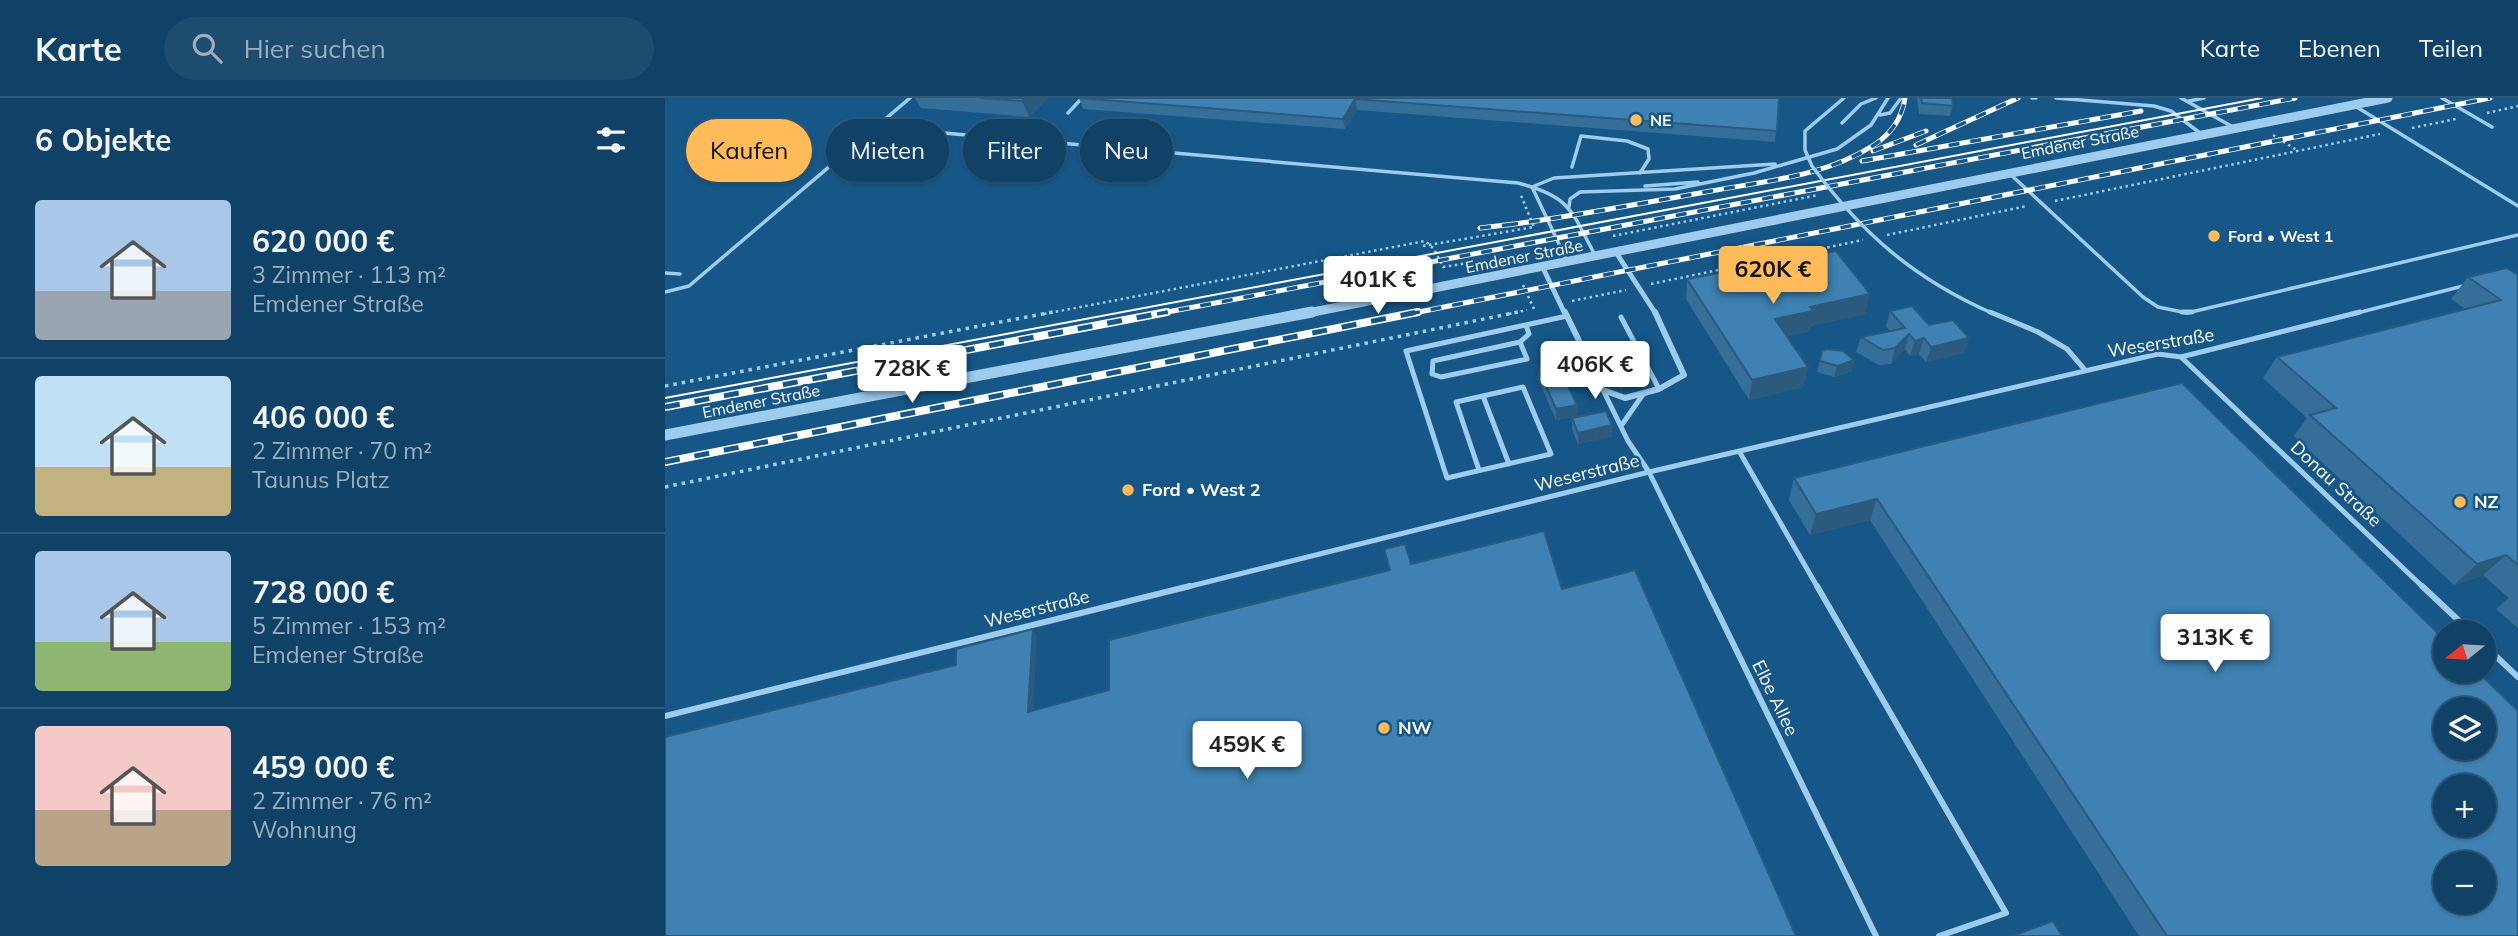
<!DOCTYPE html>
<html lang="de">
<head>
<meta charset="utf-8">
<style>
	body { margin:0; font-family:Mulish,sans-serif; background:#1e4c6f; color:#f1f3f6; height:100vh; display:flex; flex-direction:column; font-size:26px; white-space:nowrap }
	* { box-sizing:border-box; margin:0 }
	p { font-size:23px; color:#9cafbf }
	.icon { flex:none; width:38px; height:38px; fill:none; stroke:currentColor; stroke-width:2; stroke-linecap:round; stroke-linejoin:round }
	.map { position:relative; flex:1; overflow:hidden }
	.side { display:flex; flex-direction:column; background:#104166; width:665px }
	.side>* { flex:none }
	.guide { position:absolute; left:21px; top:21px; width:665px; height:63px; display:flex; gap:14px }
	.needle { width:46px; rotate:252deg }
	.controls { position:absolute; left:1768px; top:522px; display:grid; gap:14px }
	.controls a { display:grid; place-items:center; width:63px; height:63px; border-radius:50%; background:#104166; box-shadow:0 2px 5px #0004,0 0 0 2px #305a7a; font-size:35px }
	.price { position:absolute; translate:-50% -60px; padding:0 16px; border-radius:7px; background:#fff; color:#222; font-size:23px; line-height:46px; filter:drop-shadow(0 2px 4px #0008) }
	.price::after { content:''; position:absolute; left:50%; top:42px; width:21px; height:16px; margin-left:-10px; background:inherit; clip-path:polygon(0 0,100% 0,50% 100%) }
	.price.active { background:#ffba5a; color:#111 }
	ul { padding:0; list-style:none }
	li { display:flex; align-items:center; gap:21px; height:175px; padding:0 35px }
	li+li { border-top:2px solid #305a7a }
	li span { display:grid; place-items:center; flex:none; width:196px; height:140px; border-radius:7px; color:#555 }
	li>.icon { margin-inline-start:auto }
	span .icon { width:84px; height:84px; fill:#fffc; stroke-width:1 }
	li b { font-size:30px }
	h2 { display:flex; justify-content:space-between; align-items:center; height:84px; padding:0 35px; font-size:30px }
	.tag { padding:0 24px; border-radius:32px; background:#104166; box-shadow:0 2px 5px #0004,0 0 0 2px #305a7a; font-size:24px; line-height:63px }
	.tag.active { background:#ffba5a; color:#111 }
	header { display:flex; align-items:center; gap:42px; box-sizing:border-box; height:98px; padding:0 35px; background:#104166; border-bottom:2px solid #305a7a }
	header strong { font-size:33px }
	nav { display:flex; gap:38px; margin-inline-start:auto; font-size:24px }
	.search { width:490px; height:63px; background:#1e4c6f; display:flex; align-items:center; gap:18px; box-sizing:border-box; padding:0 24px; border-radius:38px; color:#9cafbf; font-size:26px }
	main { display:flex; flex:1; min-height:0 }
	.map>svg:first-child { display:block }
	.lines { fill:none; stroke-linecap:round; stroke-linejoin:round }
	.path-far1 { stroke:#9dccee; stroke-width:2.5; stroke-dasharray:2.5 3.5; stroke-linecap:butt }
	.path { stroke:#9dccee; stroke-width:3.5; stroke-dasharray:3.5 5; stroke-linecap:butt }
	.service-far2 { stroke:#9dccee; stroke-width:3.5 }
	.service-far1 { stroke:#9dccee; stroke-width:5 }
	.service { stroke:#9dccee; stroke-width:6 }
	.minor-far1 { stroke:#9dccee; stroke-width:5 }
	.minor { stroke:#9dccee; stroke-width:6 }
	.tertiary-far1 { stroke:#9dccee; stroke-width:9 }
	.tertiary { stroke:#9dccee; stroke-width:11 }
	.tram { stroke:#fff; stroke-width:2 }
	.rail-far1-casing { stroke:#fff; stroke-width:5 }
	.rail-casing { stroke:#fff; stroke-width:8 }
	.rail-far1 { stroke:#165788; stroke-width:3.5; stroke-dasharray:11; stroke-linecap:butt }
	.rail { stroke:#165788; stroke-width:5; stroke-dasharray:15; stroke-linecap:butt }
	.service-bridge-far1 { stroke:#9dccee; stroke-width:3.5 }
	.service-bridge { stroke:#9dccee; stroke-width:5 }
	.wall { fill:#356f99 }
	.shaded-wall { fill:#2b5a7d }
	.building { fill:#3e81b2; stroke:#2b5a7d; stroke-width:2; fill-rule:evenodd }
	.poi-dot { fill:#ffba5a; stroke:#165788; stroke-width:2.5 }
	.labels { text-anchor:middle; stroke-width:5; stroke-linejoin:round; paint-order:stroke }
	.far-poi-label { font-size:16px; font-weight:bold; fill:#fff; stroke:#165788; text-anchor:start }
	.far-street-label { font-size:16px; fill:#fff; stroke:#165788 }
	.street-label { font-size:18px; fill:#fff; stroke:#165788 }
	.poi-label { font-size:18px; font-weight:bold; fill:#fff; stroke:#165788; text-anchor:start }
</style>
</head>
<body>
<header>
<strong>Karte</strong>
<div class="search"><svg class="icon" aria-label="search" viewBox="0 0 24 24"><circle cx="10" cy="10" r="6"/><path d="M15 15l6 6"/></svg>Hier suchen</div>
<nav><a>Karte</a><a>Ebenen</a><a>Teilen</a></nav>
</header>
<main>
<section class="side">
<h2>6 Objekte<svg class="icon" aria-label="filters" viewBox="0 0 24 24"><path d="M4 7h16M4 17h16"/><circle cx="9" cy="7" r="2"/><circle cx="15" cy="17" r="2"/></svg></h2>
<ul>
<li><span style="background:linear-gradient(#a9c7e8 65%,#9aa5b1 0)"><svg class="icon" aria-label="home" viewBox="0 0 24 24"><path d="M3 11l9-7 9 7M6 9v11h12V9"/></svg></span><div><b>620 000 €</b><p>3 Zimmer · 113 m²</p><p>Emdener Straße</p></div></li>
<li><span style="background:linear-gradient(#bfe0f5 65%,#c2b280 0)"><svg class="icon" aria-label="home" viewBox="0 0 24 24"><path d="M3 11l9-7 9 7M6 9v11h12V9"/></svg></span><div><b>406 000 €</b><p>2 Zimmer · 70 m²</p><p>Taunus Platz</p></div></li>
<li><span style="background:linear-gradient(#a9c7e8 65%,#8fb573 0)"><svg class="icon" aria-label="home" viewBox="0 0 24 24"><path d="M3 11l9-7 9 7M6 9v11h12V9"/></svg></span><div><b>728 000 €</b><p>5 Zimmer · 153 m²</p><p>Emdener Straße</p></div></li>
<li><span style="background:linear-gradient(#f6c9c9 60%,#b9a48a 0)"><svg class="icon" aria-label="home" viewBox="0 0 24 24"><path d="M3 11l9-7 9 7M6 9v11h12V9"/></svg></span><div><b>459 000 €</b><p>2 Zimmer · 76 m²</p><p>Wohnung</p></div></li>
</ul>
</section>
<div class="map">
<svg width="1853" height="838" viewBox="0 0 1853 838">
	<rect width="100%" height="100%" fill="#165788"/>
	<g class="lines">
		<path class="path-far1" d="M1822 15 1853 8
			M1747 30 1791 21
			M1608 37 1633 53
			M1390 103 1715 36
			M1222 137 1362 108
			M948 138 1153 97
			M758 148 869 129 855 95
			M986 186 1198 142
			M858 187 869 211
			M907 203 961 192
			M379 216 760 143 769 151 778 169 861 156
			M844 216 862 212"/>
		<path class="path" d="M0 288 388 214
			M0 389 853 214"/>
		<path class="service-far2" d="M1367 0H1371
			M1391 0 1489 8 1506 13 1535 35
			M1516 0 1568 29
			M1777 0 1827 29
			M1524 3 1539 0
			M1690 8 1853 108
			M403 15 417 0
			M1215 17 1225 15 1236 0
			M1177 25 1196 6 1211 0
			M256 33 853 85C907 99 906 113 931 159
			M907 69 916 38 962 43 983 51 984 61 975 75
			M1345 76 1478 199 1493 209 1522 215 1853 137
			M980 88 1033 84
			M867 89 889 80 1110 66
			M867 89 903 165
			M904 109 905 101 915 94 1010 91 1089 75 1172 51 1206 27 1223 0
			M0 175 15 176
			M0 194 24 188 245 0
			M1688 216 1802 187"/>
		<path class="service-far1" d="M1517 214H1527
			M956 219 994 291
			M1373 234 1402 251 1420 272
			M855 244 862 261 776 279 767 276 768 263Z
			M855 244 864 236 861 227
			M1516 259 1759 490
			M938 292 963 343 984 374 1041 490
			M818 298 844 366
			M956 328 979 295
			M1074 353 1153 490
			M814 372 791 304 858 289 886 356 782 380 741 253 902 218
			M518 490 984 374 1493 256 1516 259 1695 214"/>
		<path class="service" d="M1040 488 1211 838
			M1152 488 1341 815 1274 838
			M1757 488 1806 534
			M1818 546 1853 579
			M0 618 525 488"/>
		<path class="minor-far1" d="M952 156 991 216
			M878 170 900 216"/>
		<path class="minor" d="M900 214 938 292 960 300 994 291 1019 277 990 214"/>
		<path class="tertiary-far1" d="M638 216 1723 0"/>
		<path class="tertiary" d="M0 337 647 214"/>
		<path class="tram" d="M0 300 1597 0"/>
		<defs>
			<path id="rail-far1" d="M1251 47 1353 0
				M1208 53 1261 33
				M1197 63 1476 13
				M842 127C911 118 978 105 1046 93 1101 83 1161 78 1209 47 1226 36 1237 20 1240 0
				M815 130 849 126
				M492 216 1630 0
				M744 216 1825 0"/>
			<path id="rail" d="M0 309 502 214
				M0 364 753 214"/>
		</defs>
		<use href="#rail-far1" class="rail-far1-casing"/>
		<use href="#rail" class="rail-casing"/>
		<use href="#rail-far1" class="rail-far1"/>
		<use href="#rail" class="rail"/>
		<path class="service-bridge-far1" d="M1179 0 1140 33V52L1147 68C1198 137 1251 182 1329 216"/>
		<path class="service-bridge" d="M1325 214 1373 234"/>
	</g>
	<path class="wall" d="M250 0H383L364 19 256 10Z
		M414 0H1114L1110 44 692 12 680 31 418 11Z
		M1252 0H1287L1288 8 1285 18 1254 16Z
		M1853 177V530L1831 511 1844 500 1818 477 1789 487 1629 338 1642 320 1598 280 1612 259 1800 211 1786 201 1803 179Z
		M1022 181 1200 216 1145 228 1144 233 1121 238 1143 269 1138 289 1084 302 1021 201Z
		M1225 213 1264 227 1299 255 1261 264 1254 256 1245 258 1240 251 1226 266 1214 267 1191 254 1196 239 1225 233 1221 228Z
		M1157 253 1189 262 1186 273 1169 279 1152 274Z
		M873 270 912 307V318L891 322 873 281Z
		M1517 285 1853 838H1474L1205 422 1145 437 1124 402 1129 380Z
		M907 320 947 338 913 346 907 331Z"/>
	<path class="shaded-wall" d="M360 0H383L364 19 357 3Z
		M690 1 692 12 680 31 678 21Z
		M1205 196 1200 216 1145 228 1144 233 1106 241 1110 221 1145 209Z
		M1244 236 1240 251 1226 266 1230 250Z
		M1259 240 1254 256 1245 258 1250 243Z
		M1304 240 1299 255 1261 264 1266 249Z
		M1189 262 1186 273 1169 279 1172 268Z
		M1143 269 1138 289 1084 302 1087 282Z
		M912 307V318L891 322V311Z
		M947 327V338L913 346V335Z
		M1212 401 1205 422 1145 437 1151 416Z
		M1841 457 1818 477 1789 487 1812 466Z
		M368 531 372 537 368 620 363 614Z"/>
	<path class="building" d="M315 0H360L357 3Z
		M414 0H1114L1112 33 690 1 678 21Z
		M1256 0H1287L1288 8 1257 5Z
		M1171 153 1205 196 1145 209 1148 213 1110 221 1143 269 1087 282 1022 181Z
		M1842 170 1853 177V467L1841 457 1812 466 1645 317 1671 310 1612 259 1836 202 1803 179Z
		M1247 208 1264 227 1288 222 1304 240 1266 249 1259 240 1250 243 1244 236 1230 250 1218 252 1196 239 1240 230 1225 213Z
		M1162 251 1178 253 1189 262 1172 268 1155 263 1157 253Z
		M893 265 912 307 891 311 873 270Z
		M1517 285 1780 542V572H1811L1853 613V838H1502L1212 401 1151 416 1129 380ZM1780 611H1818V649H1780ZM1780 688H1818V726H1780ZM1780 765H1818V803H1780Z
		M941 313 947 327 913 335 907 320Z
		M879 433 897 491 970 472 1131 838H0V639L291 567V551L368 531 363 614 444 592V542L725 472 719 451 740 446 746 466Z
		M1388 823 1397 838H1347Z"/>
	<g class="poi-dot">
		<circle cx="971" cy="22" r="7"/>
		<circle cx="1549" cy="138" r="7"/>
		<circle cx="463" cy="392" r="7"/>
		<circle cx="1795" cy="404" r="7"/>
		<circle cx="719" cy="630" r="7"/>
	</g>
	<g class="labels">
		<g class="far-poi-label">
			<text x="985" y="28">NE</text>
			<text x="1563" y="144">Ford • West 1</text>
		</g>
		<g class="far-street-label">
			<text transform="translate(1415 44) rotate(-11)" y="6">Emdener Straße</text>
			<text transform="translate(859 158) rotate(-11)" y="6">Emdener Straße</text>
			<text transform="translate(96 303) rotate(-11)" y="6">Emdener Straße</text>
		</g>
		<g class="street-label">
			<text transform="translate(1496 245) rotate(-9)" y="6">Weserstraße</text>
			<text transform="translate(922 375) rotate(-14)" y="6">Weserstraße</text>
			<text transform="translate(1671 386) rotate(43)" y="6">Donau Straße</text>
			<text transform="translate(372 511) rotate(-14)" y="6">Weserstraße</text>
			<text transform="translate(1110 600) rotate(64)" y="6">Elbe Allee</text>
		</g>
		<g class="poi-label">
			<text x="477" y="398">Ford • West 2</text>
			<text x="1809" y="410">NZ</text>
			<text x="733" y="636">NW</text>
		</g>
	</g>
</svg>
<div class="controls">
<a><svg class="needle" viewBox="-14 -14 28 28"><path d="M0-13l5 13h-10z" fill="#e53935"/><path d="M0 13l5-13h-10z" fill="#9cafbf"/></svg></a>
<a><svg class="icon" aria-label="layers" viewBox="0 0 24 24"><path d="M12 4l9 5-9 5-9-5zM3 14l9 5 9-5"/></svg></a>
<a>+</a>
<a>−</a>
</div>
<b class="price active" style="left:1108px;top:208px">620K €</b>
<b class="price" style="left:713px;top:218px">401K €</b>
<b class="price" style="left:930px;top:303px">406K €</b>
<b class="price" style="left:247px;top:307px">728K €</b>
<b class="price" style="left:1550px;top:576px">313K €</b>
<b class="price" style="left:582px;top:683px">459K €</b>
<div class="guide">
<a class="tag active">Kaufen</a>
<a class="tag">Mieten</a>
<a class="tag">Filter</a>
<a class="tag">Neu</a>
</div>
</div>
</main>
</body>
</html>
